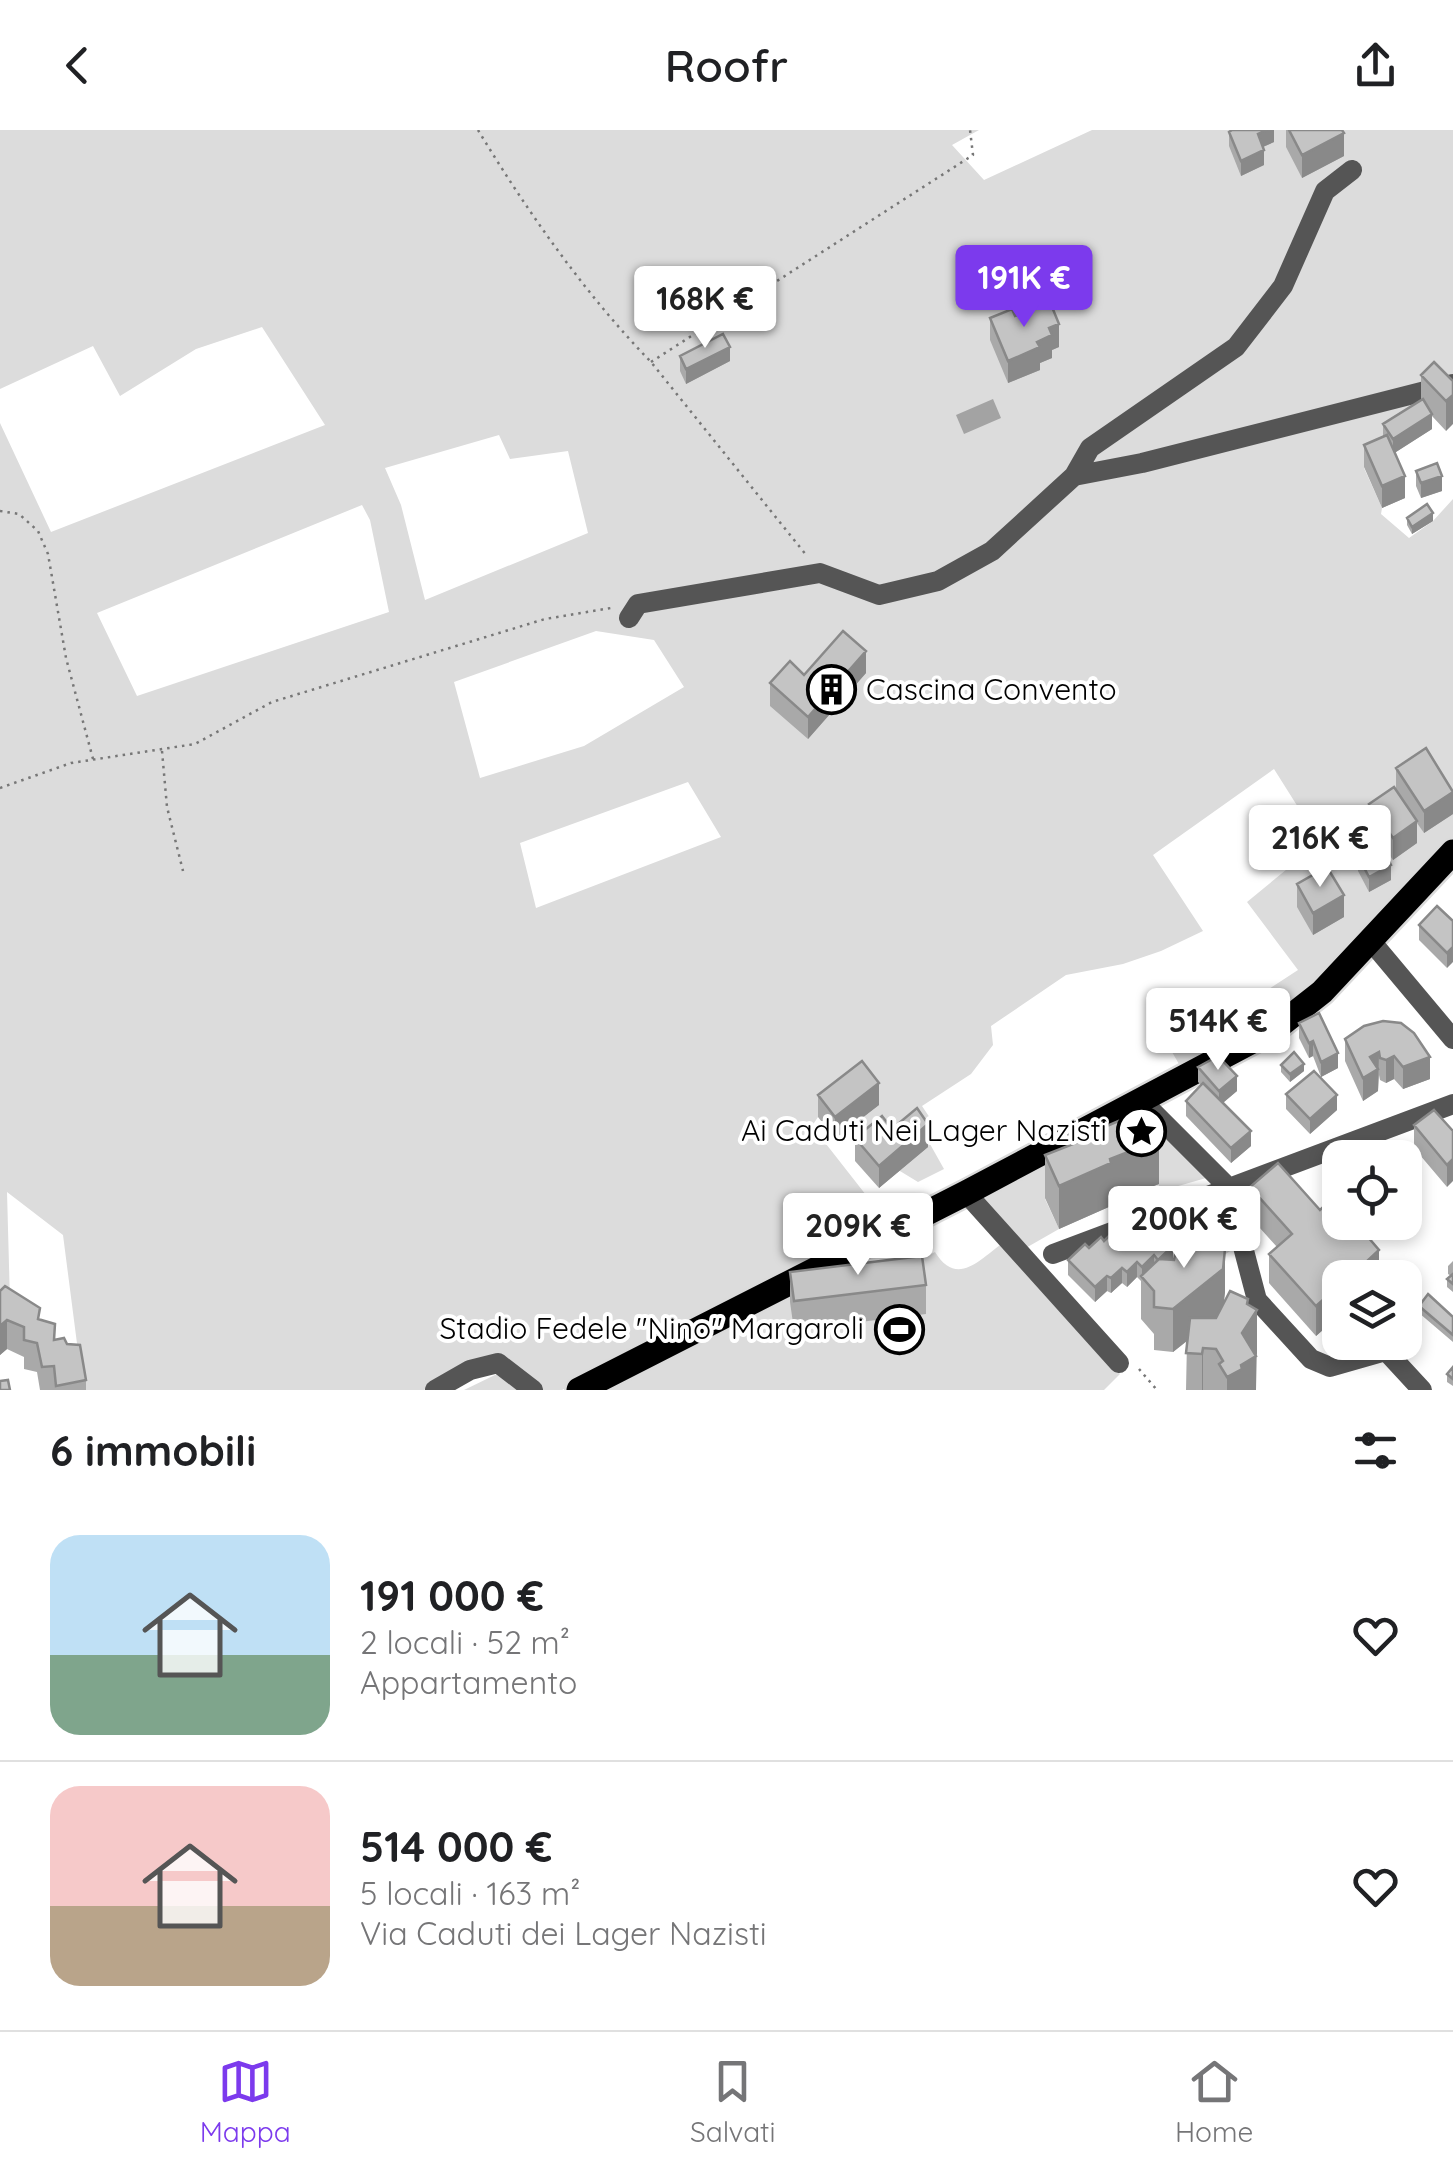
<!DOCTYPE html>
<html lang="it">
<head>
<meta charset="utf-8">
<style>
	body { margin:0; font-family:Quicksand,sans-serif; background:#f2f2f2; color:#202124; height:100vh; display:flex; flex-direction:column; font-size:38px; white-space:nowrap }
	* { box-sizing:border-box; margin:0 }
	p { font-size:32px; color:#757577 }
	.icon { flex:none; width:55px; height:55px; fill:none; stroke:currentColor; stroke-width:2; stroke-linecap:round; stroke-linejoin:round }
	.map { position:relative; height:1260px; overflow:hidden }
	.sheet { display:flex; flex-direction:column; background:#fff; flex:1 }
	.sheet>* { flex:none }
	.buttons { position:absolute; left:1322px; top:1010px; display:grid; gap:20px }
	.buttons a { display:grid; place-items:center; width:100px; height:100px; border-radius:20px; background:#fff; box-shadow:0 5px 15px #0003; font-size:50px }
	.price { position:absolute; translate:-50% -85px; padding:0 22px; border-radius:10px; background:#fff; color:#222; font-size:32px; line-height:65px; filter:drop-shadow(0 2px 5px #0008) }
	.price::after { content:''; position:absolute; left:50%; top:60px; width:30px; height:22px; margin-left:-15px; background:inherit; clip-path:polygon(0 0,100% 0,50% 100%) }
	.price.current { background:#7c3aed; color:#fff }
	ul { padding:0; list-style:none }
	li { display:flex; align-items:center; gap:30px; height:250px; padding:0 50px }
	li+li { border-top:2px solid #e0e0e0 }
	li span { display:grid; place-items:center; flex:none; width:280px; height:200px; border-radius:30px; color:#555 }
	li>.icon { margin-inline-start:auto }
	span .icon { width:120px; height:120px; fill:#fffc; stroke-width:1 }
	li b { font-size:42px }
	h2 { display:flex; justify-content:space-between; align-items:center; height:120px; padding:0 50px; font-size:42px }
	header { display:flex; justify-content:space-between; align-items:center; height:130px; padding:0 50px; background:#fff; font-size:45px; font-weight:600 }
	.menu { display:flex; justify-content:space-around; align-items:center; height:140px; border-top:2px solid #e0e0e0; background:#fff; font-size:28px; color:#757577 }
	.menu a { display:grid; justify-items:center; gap:5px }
	.menu .current { color:#7c3aed }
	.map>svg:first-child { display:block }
	.green { fill:#dcdcdc; fill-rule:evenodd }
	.water { fill:#a3a3a3 }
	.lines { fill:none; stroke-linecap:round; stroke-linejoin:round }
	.major-casing { stroke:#dbdbdb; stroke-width:30 }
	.path { stroke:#777; stroke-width:2.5; stroke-dasharray:2.5 5; stroke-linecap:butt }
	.minor { stroke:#555; stroke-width:20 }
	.major { stroke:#000; stroke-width:25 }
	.wall { fill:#a9a9a9 }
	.shaded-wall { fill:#898989 }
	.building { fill:#c4c4c4; stroke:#898989; stroke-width:2.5 }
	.labels { text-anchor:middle; stroke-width:8; stroke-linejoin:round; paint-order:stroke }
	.poi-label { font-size:30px; fill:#000; stroke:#fff; text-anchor:end }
</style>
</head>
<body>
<header><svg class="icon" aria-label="back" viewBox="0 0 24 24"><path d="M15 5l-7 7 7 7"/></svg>Roofr<svg class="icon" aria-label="share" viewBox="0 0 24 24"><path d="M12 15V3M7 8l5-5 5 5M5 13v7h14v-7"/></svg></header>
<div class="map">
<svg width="1453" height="1260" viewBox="0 0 1453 1260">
	<rect width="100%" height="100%" fill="#fff"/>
	<path class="green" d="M0 0H979L952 15 984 50 1092 0H1453V281L1435 262 1364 338 1382 378 1381 384 1409 408 1433 391 1453 369V710L1316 860 1183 941 1172 922 1298 840 1247 772 1320 712 1274 639 1153 725 1203 801 1161 821 1123 834 1066 845 991 896 993 915 971 944 922 976 930 988 921 998 944 1039 918 1052 867 1021 847 1000 879 975 818 987 812 996 884 1088 562 1260H464L497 1244 463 1238 424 1260H83L63 1105 7 1062 10 1172 0 1183V293L51 402 325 295 262 197 196 219 120 266 93 216 0 259ZM499 305 510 329 568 321 588 403 425 470 401 375 385 338ZM362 375 370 390 389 482 137 566 97 483ZM596 501 654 510 684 557 584 616 480 648 454 552ZM688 652 721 707 536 778 520 713Z
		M1142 980 1213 1046 1161 1061 1147 1023 1045 1069 1059 1099 1024 1119 982 1068Z
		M1227 1077 1237 1117 1214 1131 1188 1095Z
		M1003 1113 1120 1244 1104 1260H601L807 1154 891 1145 935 1122C957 1158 980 1129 1003 1113Z"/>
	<path class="water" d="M993 269 1001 288 964 304 956 285Z"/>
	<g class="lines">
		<defs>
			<path id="major" d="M579 1260 966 1063 1275 899 1322 862 1453 722"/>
		</defs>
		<use href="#major" class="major-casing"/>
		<path class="path" d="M478 0C527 81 585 164 651 232L807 426
			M651 232 973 25 970 0
			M0 381 19 384 38 401 48 424 66 528 93 629
			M162 621 167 677 183 741
			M0 658 71 633 195 614 272 572 545 489 611 478
			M1139 1239 1157 1260"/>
		<path class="minor" d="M1074 346 1090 318 1236 217 1283 156 1325 61 1352 40
			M629 488 638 474 820 443 879 465 938 451 992 421 1074 346 1142 333 1453 254
			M1370 810 1453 909
			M1141 970 1227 1056 1257 1170 1311 1229 1330 1237 1386 1221 1422 1260
			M966 1063 1119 1233
			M1053 1124 1453 974
			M435 1260 470 1240 498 1233 533 1260"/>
		<use href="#major" class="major"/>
	</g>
	<path class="wall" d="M1274 0V12L1263 17 1264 35 1241 46 1229 16V2Z
		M1286 0H1342L1344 26 1302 48 1286 17Z
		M990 188 1059 217 1052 220V228L1040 233V240L1008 253 990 210Z
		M680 226 730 231 686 254 680 241Z
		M1421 245 1453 251 1446 301 1432 286V299L1394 323 1405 368 1382 378 1364 337V315L1383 307V294L1421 270Z
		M1416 341 1442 361 1421 368 1416 356Z
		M1407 388 1433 391 1412 404 1407 395Z
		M866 543 808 609 770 576V553L804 545Z
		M1396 638 1453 662V684L1424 703 1417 693V713L1393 730 1369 696V674L1396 660Z
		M1336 697 1368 717 1349 730 1336 712Z
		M1358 726 1391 750 1369 762 1358 741Z
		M1297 754 1344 787 1313 805 1297 777Z
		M1453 791 1447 838 1419 810V795Z
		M1299 893 1338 938 1321 947 1313 926 1309 928 1299 908Z
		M1414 903 1430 949 1403 959 1394 949 1386 953 1380 950 1379 945 1378 961 1363 971 1345 931V909Z
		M1281 935 1304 941 1290 952 1281 942Z
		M1198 937 1237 961 1223 973 1251 1016 1231 1033 1186 986V971L1201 955 1198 952Z
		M1286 964 1337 980 1310 1004 1286 979Z
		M818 965 879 975 835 1009 818 987Z
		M1414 995 1453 1001 1447 1057 1414 1018Z
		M892 999 928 1017 879 1058 855 1031V1008Z
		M1095 1001 1159 1054 1111 1072V1076L1059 1099 1045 1068V1025L1095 1005Z
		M1250 1057 1379 1148H1340V1185L1316 1206 1269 1153V1124L1277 1117 1250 1087Z
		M1137 1103 1173 1130 1225 1162 1223 1174 1248 1175 1257 1224 1256 1260H1186L1187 1211 1173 1222 1154 1220V1204L1141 1189V1151L1137 1147 1127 1157 1122 1153 1111 1163 1107 1161 1095 1172 1068 1145V1130L1104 1111Z
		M1453 1131V1162L1447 1157V1149L1451 1146 1448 1144V1136Z
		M790 1142 926 1155V1184L794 1200 790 1172Z
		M0 1161 40 1189 86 1250V1260H40L37 1242 24 1239V1227L7 1219 0 1225Z
		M1419 1176 1453 1187V1212L1419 1183Z
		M1453 1237V1256L1447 1252V1244Z"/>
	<path class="shaded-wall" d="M1267 0H1274V12L1258 19V4Z
		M1344 3V26L1302 48V25Z
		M1264 20V35L1241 46V31Z
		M1059 194V217L1052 220V228L1040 233V240L1008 253V231L1037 212 1049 198Z
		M730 217V231L686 254V239Z
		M1453 265V294L1446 301V271Z
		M1432 284V299L1393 324V309Z
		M1405 346V368L1382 378V356Z
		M1442 346V361L1421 368V353Z
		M1433 383V391L1412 404V397Z
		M866 521V543L808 609V587Z
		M1453 662V684L1424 703V681Z
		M1417 691V713L1393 730V708Z
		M1368 702V717L1349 730V715Z
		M1391 735V750L1369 762V747Z
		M1344 765V787L1313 805V783Z
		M1453 817V832L1447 838V823Z
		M1313 911V926L1309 928V913Z
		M1379 922 1378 961 1363 971V948L1370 927Z
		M1338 923V938L1321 947V932Z
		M1394 926V949L1386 953V930Z
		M1430 927V949L1403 959V937Z
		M1304 934V941L1290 952V944Z
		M1237 946V961L1219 976V961Z
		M879 953V975L835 1009V987Z
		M1337 965V980L1310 1004V989Z
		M928 994V1017L879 1058V1036Z
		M1251 1001V1016L1231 1033V1018Z
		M1159 1010V1054L1111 1072V1076L1059 1099V1056L1110 1029Z
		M1453 1029V1051L1447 1057V1035Z
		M1173 1116V1130H1158Z
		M1225 1119V1162L1223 1182 1173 1222V1179Z
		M1379 1120V1148H1349Z
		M1154 1125V1140L1142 1147V1137Z
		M1137 1132V1147L1127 1157V1142Z
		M1122 1138V1153L1111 1163V1148Z
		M1107 1146V1161L1095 1172V1157Z
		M1340 1155V1185L1316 1206V1176Z
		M1248 1169V1194L1257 1180V1224L1254 1227 1256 1226V1260H1227V1247L1242 1203Z
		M7 1190V1219L0 1225V1196Z
		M1203 1218V1260H1202V1224Z"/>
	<path class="building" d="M1232 0H1267L1258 4 1264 20 1241 31 1229 2Z
		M1289 0H1342L1344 3 1302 25Z
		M1050 172 1059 194 1049 198 1052 205 1037 212 1040 217 1008 231 990 188 1012 179 1015 186Z
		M723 204 730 217 686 239 680 226Z
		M1434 232 1453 251V265L1446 271 1421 245Z
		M1423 269 1432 284 1393 309 1383 294Z
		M1387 305 1405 346 1382 356 1364 315Z
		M1437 333 1442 346 1421 353 1416 341Z
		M1427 374 1433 383 1412 397 1407 388Z
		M843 501 866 521 808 587 770 553 790 531 804 545Z
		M1426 618 1453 662 1424 681 1396 638Z
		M1394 657 1417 691 1393 708 1369 674Z
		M1355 683 1368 702 1349 715 1336 697Z
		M1380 714 1391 735 1369 747 1358 726Z
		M1327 737 1344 765 1313 783 1297 754Z
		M1437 776 1453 791V817L1447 823 1419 795Z
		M1319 883 1338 923 1321 932 1313 911 1309 913 1299 893Z
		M1383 891 1401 893 1414 903 1430 927 1403 937 1394 926 1386 930 1380 928 1379 922 1370 927 1378 939 1363 948 1345 909 1364 896Z
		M1294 922 1304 934 1290 944 1281 935Z
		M1218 926 1237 946 1219 961 1198 937Z
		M862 931 879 953 835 987 818 965Z
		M1314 941 1337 965 1310 989 1286 964Z
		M1203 953 1251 1001 1231 1018 1186 971Z
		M917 978 928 994 879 1036 855 1008 882 986 892 999Z
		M1147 979 1159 1010 1110 1029 1111 1033 1059 1056 1045 1025 1096 1005 1095 1001Z
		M1434 980 1453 1001V1029L1447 1035 1414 995Z
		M1278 1033 1320 1080 1333 1068 1340 1075V1092H1355L1379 1120 1349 1148H1340V1155L1316 1176 1269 1124 1292 1104 1250 1057Z
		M1149 1091 1173 1116 1158 1130 1154 1125 1142 1137 1137 1132 1127 1142 1122 1138 1111 1148 1107 1146 1095 1157 1068 1130 1085 1114 1089 1118 1101 1107 1104 1111 1114 1101 1121 1108 1132 1098 1137 1103Z
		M1198 1099 1211 1117 1225 1119 1223 1139 1173 1179 1154 1177V1161L1141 1146 1159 1129 1174 1130 1177 1115Z
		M922 1126 926 1155 794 1171 790 1142Z
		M1453 1144V1154L1447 1149Z
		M5 1156 40 1178 38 1189 55 1194 54 1210 64 1208 67 1214 80 1215 86 1250 56 1256 54 1236 42 1237 37 1213 24 1210V1197L7 1190 0 1196V1161Z
		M1230 1161 1248 1169 1247 1174 1257 1180 1242 1203 1256 1226 1241 1235 1242 1239 1227 1247 1219 1234 1223 1231 1216 1219 1203 1218 1202 1224 1186 1223 1190 1188H1216Z
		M1428 1164 1453 1187V1205L1419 1176Z
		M1453 1237V1249L1447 1244Z
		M8 1250 10 1260H0V1251Z"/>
	<defs>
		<symbol id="building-ring" viewBox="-11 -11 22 22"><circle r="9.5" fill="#fff" stroke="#000" stroke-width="1.5"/><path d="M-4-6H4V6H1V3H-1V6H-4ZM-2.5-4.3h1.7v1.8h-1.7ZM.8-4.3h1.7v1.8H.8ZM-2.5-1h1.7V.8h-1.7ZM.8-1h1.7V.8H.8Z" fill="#000"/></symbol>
		<symbol id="sight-ring" viewBox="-11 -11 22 22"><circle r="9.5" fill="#fff" stroke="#000" stroke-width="1.5"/><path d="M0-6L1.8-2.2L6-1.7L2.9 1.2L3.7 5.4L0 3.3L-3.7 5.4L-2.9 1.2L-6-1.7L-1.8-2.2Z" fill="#000"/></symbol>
		<symbol id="stadium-ring" viewBox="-11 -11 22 22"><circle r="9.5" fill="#fff" stroke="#000" stroke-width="1.5"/><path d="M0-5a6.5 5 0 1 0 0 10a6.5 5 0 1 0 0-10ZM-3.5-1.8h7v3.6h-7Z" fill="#000"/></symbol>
	</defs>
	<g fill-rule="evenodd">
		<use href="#building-ring" x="804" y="532" width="55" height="55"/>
		<use href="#sight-ring" x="1114" y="974" width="55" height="55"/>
		<use href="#stadium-ring" x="872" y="1172" width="55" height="55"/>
	</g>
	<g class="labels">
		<g class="poi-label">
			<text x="866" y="570" text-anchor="start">Cascina Convento</text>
			<text x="1107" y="1011">Ai Caduti Nei Lager Nazisti</text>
			<text x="864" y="1209">Stadio Fedele "Nino" Margaroli</text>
		</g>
	</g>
</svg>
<div class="buttons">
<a><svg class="icon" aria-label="locate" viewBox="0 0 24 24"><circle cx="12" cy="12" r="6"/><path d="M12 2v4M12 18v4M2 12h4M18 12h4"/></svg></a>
<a><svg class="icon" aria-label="layers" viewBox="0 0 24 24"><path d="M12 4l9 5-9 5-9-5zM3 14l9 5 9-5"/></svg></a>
</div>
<b class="price current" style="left:1024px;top:200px">191K €</b>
<b class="price" style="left:705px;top:221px">168K €</b>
<b class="price" style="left:1320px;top:760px">216K €</b>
<b class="price" style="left:1218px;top:943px">514K €</b>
<b class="price" style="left:1184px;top:1141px">200K €</b>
<b class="price" style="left:858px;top:1148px">209K €</b>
</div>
<section class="sheet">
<h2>6 immobili<svg class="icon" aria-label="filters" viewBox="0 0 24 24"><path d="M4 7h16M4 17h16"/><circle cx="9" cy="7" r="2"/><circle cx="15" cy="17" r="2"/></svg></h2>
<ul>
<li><span style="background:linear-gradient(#bfe0f5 60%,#7fa58c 0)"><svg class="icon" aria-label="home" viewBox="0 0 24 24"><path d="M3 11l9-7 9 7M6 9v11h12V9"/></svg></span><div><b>191 000 €</b><p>2 locali · 52 m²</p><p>Appartamento</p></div><svg class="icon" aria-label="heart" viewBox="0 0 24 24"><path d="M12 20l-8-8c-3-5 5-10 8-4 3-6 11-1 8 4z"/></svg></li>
<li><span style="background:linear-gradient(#f6c9c9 60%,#b9a48a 0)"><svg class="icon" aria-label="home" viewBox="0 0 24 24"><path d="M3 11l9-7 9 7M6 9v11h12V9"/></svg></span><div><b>514 000 €</b><p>5 locali · 163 m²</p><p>Via Caduti dei Lager Nazisti</p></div><svg class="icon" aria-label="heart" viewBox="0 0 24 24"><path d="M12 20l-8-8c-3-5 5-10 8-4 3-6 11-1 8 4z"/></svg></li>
</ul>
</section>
<nav class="menu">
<a class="current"><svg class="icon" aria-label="map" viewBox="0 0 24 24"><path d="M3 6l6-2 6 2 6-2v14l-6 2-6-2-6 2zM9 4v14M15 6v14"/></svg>Mappa</a>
<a><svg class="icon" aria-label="saved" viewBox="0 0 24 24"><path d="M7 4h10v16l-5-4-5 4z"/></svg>Salvati</a>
<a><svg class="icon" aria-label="home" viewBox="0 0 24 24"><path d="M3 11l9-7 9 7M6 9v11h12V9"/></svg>Home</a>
</nav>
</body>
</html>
